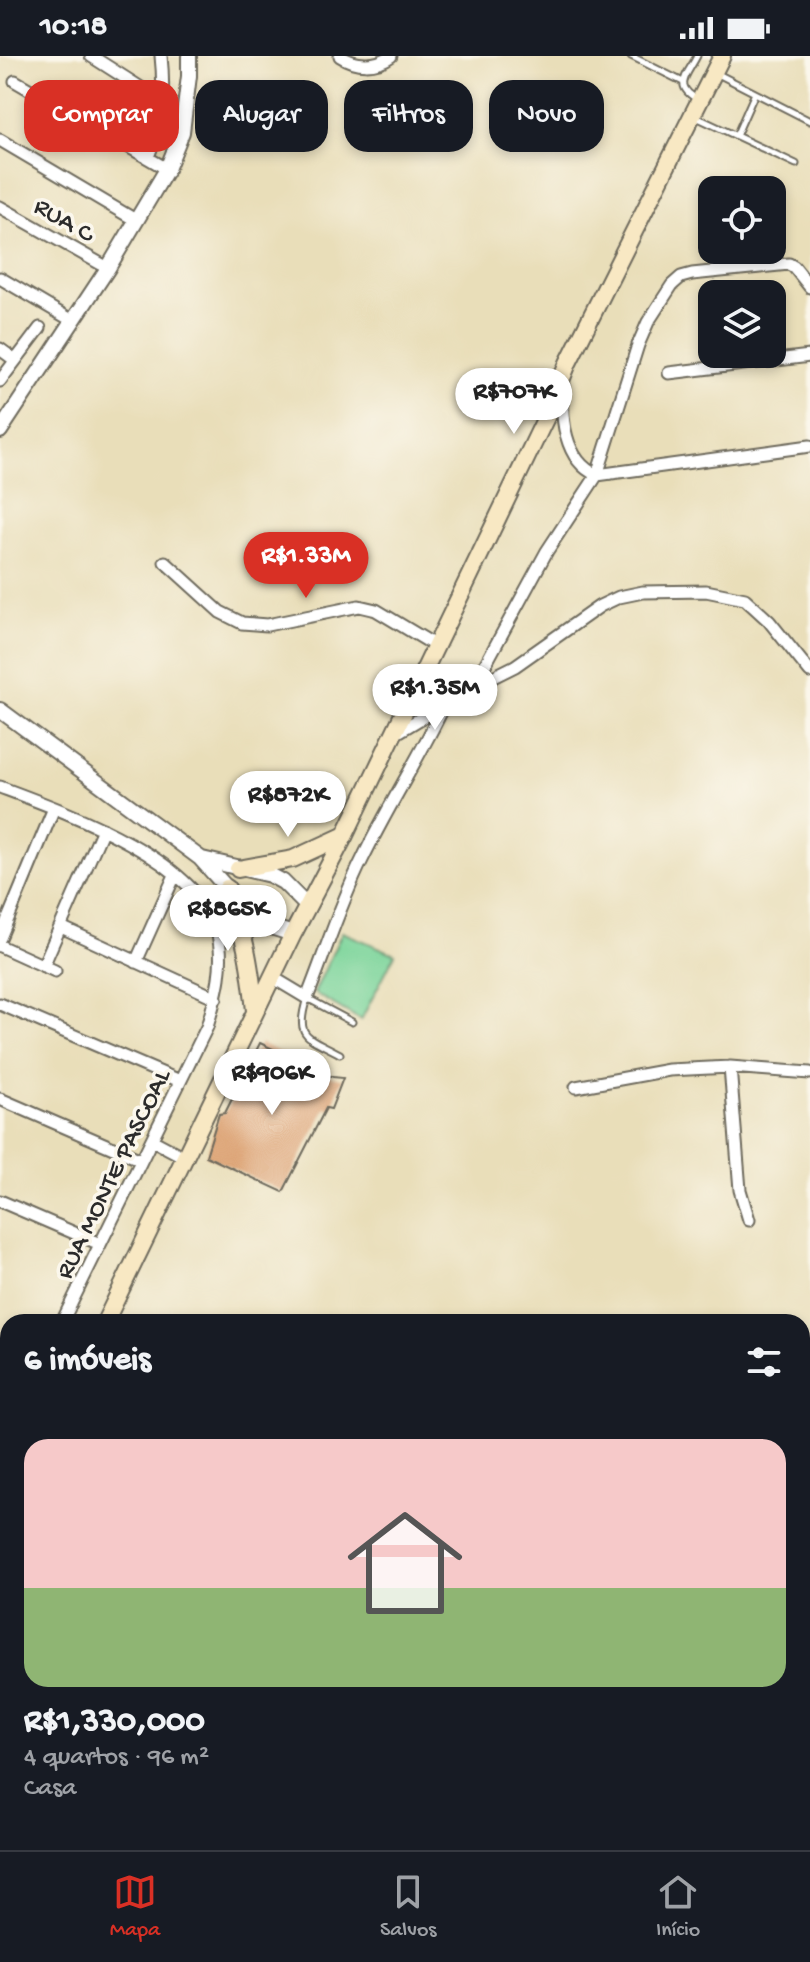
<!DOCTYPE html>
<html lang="pt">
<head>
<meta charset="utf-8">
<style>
	body { margin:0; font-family:"Gochi Hand",sans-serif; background:#20242c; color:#f1f3f6; height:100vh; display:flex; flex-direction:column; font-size:30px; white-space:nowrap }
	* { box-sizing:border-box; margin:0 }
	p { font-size:26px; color:#9ea1a6 }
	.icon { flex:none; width:44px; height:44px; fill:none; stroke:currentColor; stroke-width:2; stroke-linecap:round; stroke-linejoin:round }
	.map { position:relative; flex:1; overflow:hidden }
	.drawer { position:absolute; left:0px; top:1258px; width:810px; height:536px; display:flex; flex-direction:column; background:#171b24; border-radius:24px 24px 0 0; box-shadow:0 4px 12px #0003 }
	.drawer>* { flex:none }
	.banner { position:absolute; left:24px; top:24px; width:762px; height:72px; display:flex; gap:16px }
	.tools { position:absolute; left:698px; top:120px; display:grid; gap:16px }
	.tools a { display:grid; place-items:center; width:88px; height:88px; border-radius:16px; background:#171b24; box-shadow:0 4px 12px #0003; font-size:40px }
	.price { position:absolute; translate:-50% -68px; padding:0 18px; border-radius:28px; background:#fff; color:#222; font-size:26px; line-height:52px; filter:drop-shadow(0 2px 4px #0008) }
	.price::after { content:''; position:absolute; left:50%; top:48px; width:24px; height:18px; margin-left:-12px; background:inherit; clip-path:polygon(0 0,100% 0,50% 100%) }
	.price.on { background:#d93025; color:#fff }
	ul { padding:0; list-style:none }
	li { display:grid; align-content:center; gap:16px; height:424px; padding:0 24px }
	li+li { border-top:2px solid #363941 }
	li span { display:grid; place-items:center; height:248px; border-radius:24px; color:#555 }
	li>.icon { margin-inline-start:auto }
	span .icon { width:144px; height:144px; fill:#fffc; stroke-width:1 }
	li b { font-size:34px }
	h2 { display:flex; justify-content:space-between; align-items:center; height:96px; padding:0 24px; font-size:34px }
	.tag { padding:0 28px; border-radius:24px; background:#171b24; box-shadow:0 4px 12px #0003; font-size:28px; line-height:72px }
	.tag.on { background:#d93025; color:#fff }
	.status { display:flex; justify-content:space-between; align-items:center; height:56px; padding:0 40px; background:#171b24; direction:ltr }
	.status svg { height:22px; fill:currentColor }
	.menu { display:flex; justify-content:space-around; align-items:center; height:112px; border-top:2px solid #363941; background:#171b24; font-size:22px; color:#9ea1a6 }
	.menu a { display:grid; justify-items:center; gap:4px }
	.menu .on { color:#d93025 }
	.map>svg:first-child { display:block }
	.green { fill:#7ad49a; stroke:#528062; stroke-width:2 }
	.building { fill:#d99a68 }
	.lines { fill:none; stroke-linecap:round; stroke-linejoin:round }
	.service-casing { stroke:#6e6a5d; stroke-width:9 }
	.minor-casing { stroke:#6e6a5d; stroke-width:15 }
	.tertiary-casing { stroke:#6e6a5d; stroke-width:18 }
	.secondary-casing { stroke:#6e6a5d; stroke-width:20 }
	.path { stroke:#6e6a5d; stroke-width:2; stroke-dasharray:6 6; stroke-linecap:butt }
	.service { stroke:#fff; stroke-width:5 }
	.minor { stroke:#fff; stroke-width:11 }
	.tertiary { stroke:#fff; stroke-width:14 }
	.secondary { stroke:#f8e8c3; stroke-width:16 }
	.labels { text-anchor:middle; stroke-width:7; stroke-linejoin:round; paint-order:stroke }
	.street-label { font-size:26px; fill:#2b2b2b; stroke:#fbf7ec }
</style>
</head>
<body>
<div class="status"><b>10:18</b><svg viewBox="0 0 49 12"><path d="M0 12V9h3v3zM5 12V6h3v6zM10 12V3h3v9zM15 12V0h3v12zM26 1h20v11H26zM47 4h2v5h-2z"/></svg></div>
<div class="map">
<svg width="810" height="1794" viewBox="0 0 810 1794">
	<rect width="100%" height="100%" fill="#fbf7ec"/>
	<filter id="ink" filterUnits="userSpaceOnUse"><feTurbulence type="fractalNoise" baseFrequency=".0125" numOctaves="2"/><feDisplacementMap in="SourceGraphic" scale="16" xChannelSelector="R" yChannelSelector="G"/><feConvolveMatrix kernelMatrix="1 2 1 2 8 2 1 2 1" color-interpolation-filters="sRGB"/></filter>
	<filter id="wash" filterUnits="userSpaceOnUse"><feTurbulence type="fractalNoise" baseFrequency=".006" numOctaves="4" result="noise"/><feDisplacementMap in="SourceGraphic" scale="32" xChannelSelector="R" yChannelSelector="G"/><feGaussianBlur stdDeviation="1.8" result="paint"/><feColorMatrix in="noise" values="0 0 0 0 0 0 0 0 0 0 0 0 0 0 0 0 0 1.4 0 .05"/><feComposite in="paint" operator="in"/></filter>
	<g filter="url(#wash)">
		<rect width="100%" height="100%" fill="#e9deb9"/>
		<path class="green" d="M342 876 395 898 361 964 314 937Z"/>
		<g id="blocks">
			<path class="building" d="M260 987 333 1021 343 1022 331 1053 326 1052 283 1136 206 1100 219 1058 225 1057Z"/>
		</g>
	</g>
	<g filter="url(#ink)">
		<use href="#blocks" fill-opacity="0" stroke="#6e6a5d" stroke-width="2"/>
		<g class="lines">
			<defs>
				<path id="service" d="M631 0 683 26
					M697 0C687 20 672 30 699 44
					M718 18 810 65
					M696 61 796 108
					M736 80 755 37
					M340 998C308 980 294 983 307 942L352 966"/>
				<path id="minor" d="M91 0 163 46
					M340 0C355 10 376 11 391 0
					M15 25 167 113
					M0 84 137 165
					M148 101C162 67 165 37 161 0
					M0 151 108 212
					M0 222 73 265
					M0 293 15 304
					M669 317 810 300
					M0 325 40 272
					M564 329C560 360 564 405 597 419
					M597 419 810 390
					M165 506 220 556 242 567 267 569 359 550 376 554 436 590
					M420 623 458 642
					M473 631 547 495 597 419 638 289 648 266 672 229 681 221 692 218 789 208 794 211 810 231
					M393 679 473 631 515 610 600 550 619 541 643 536 706 535 745 543 769 565 810 616
					M0 731C64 755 197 802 217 875 226 908 216 940 207 971L62 1266
					M61 871 216 942
					M0 882 54 752
					M0 890 55 915
					M136 906 175 819
					M43 910 103 773
					M272 921 307 942C325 897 340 848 362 804 387 752 418 704 443 652
					M0 948 180 1025
					M730 1011 740 1134 749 1164
					M576 1031 669 1014 730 1011 810 1017
					M0 1043 141 1104
					M152 1084 184 1101
					M0 1145 100 1188
					M0 1344 8 1341
					M0 1663 8 1669
					M0 1694 8 1687
					M0 1784 8 1780
					M179 1786 186 1794"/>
				<path id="tertiary" d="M0 375 108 212 167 113 182 76 189 20V0
					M0 654 200 802 249 857 274 872 293 878
					M202 803 270 819 283 826 307 850"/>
				<path id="secondary" d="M238 813 293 803 345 779
					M227 832C245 878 250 906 255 955
					M105 1266 293 878 345 779 548 357 568 307 722 0
					M0 1478 8 1463"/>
			</defs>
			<use href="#service" class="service-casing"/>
			<use href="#minor" class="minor-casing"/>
			<use href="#tertiary" class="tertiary-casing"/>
			<use href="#secondary" class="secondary-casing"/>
			<path class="path" d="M153 1794 163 1786"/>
			<use href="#service" class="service"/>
			<use href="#minor" class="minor"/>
			<use href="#tertiary" class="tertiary"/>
			<use href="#secondary" class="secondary"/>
		</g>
	</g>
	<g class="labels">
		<g class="street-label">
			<text transform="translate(65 162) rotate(30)" y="9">RUA C</text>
			<text transform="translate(111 1117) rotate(-64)" y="9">RUA MONTE PASCOAL</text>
		</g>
	</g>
</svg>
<div class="tools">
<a><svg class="icon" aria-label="locate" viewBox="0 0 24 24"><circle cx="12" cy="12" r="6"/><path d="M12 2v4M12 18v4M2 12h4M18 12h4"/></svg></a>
<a><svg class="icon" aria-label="layers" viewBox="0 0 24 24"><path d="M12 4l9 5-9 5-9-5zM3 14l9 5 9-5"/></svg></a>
</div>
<b class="price" style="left:514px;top:380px">R$707K</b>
<b class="price on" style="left:306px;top:544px">R$1.33M</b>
<b class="price" style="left:435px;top:676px">R$1.35M</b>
<b class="price" style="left:288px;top:783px">R$872K</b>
<b class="price" style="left:228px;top:897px">R$865K</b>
<b class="price" style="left:272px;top:1061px">R$906K</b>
<div class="banner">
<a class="tag on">Comprar</a>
<a class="tag">Alugar</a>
<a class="tag">Filtros</a>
<a class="tag">Novo</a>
</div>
<section class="drawer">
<h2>6 imóveis<svg class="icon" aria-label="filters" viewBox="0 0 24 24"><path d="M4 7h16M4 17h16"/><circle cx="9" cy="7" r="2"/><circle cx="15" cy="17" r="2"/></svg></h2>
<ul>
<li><span style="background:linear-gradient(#f6c9c9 60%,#8fb573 0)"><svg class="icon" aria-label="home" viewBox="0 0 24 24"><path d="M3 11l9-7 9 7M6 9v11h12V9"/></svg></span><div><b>R$1,330,000</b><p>4 quartos · 96 m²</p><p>Casa</p></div></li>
</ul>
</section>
</div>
<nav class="menu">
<a class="on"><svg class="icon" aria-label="map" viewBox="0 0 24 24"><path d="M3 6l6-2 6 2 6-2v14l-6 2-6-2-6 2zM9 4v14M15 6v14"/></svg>Mapa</a>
<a><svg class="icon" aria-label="saved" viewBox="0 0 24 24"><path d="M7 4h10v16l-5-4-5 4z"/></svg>Salvos</a>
<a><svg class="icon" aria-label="home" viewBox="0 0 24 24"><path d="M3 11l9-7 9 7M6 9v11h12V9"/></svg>Início</a>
</nav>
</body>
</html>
